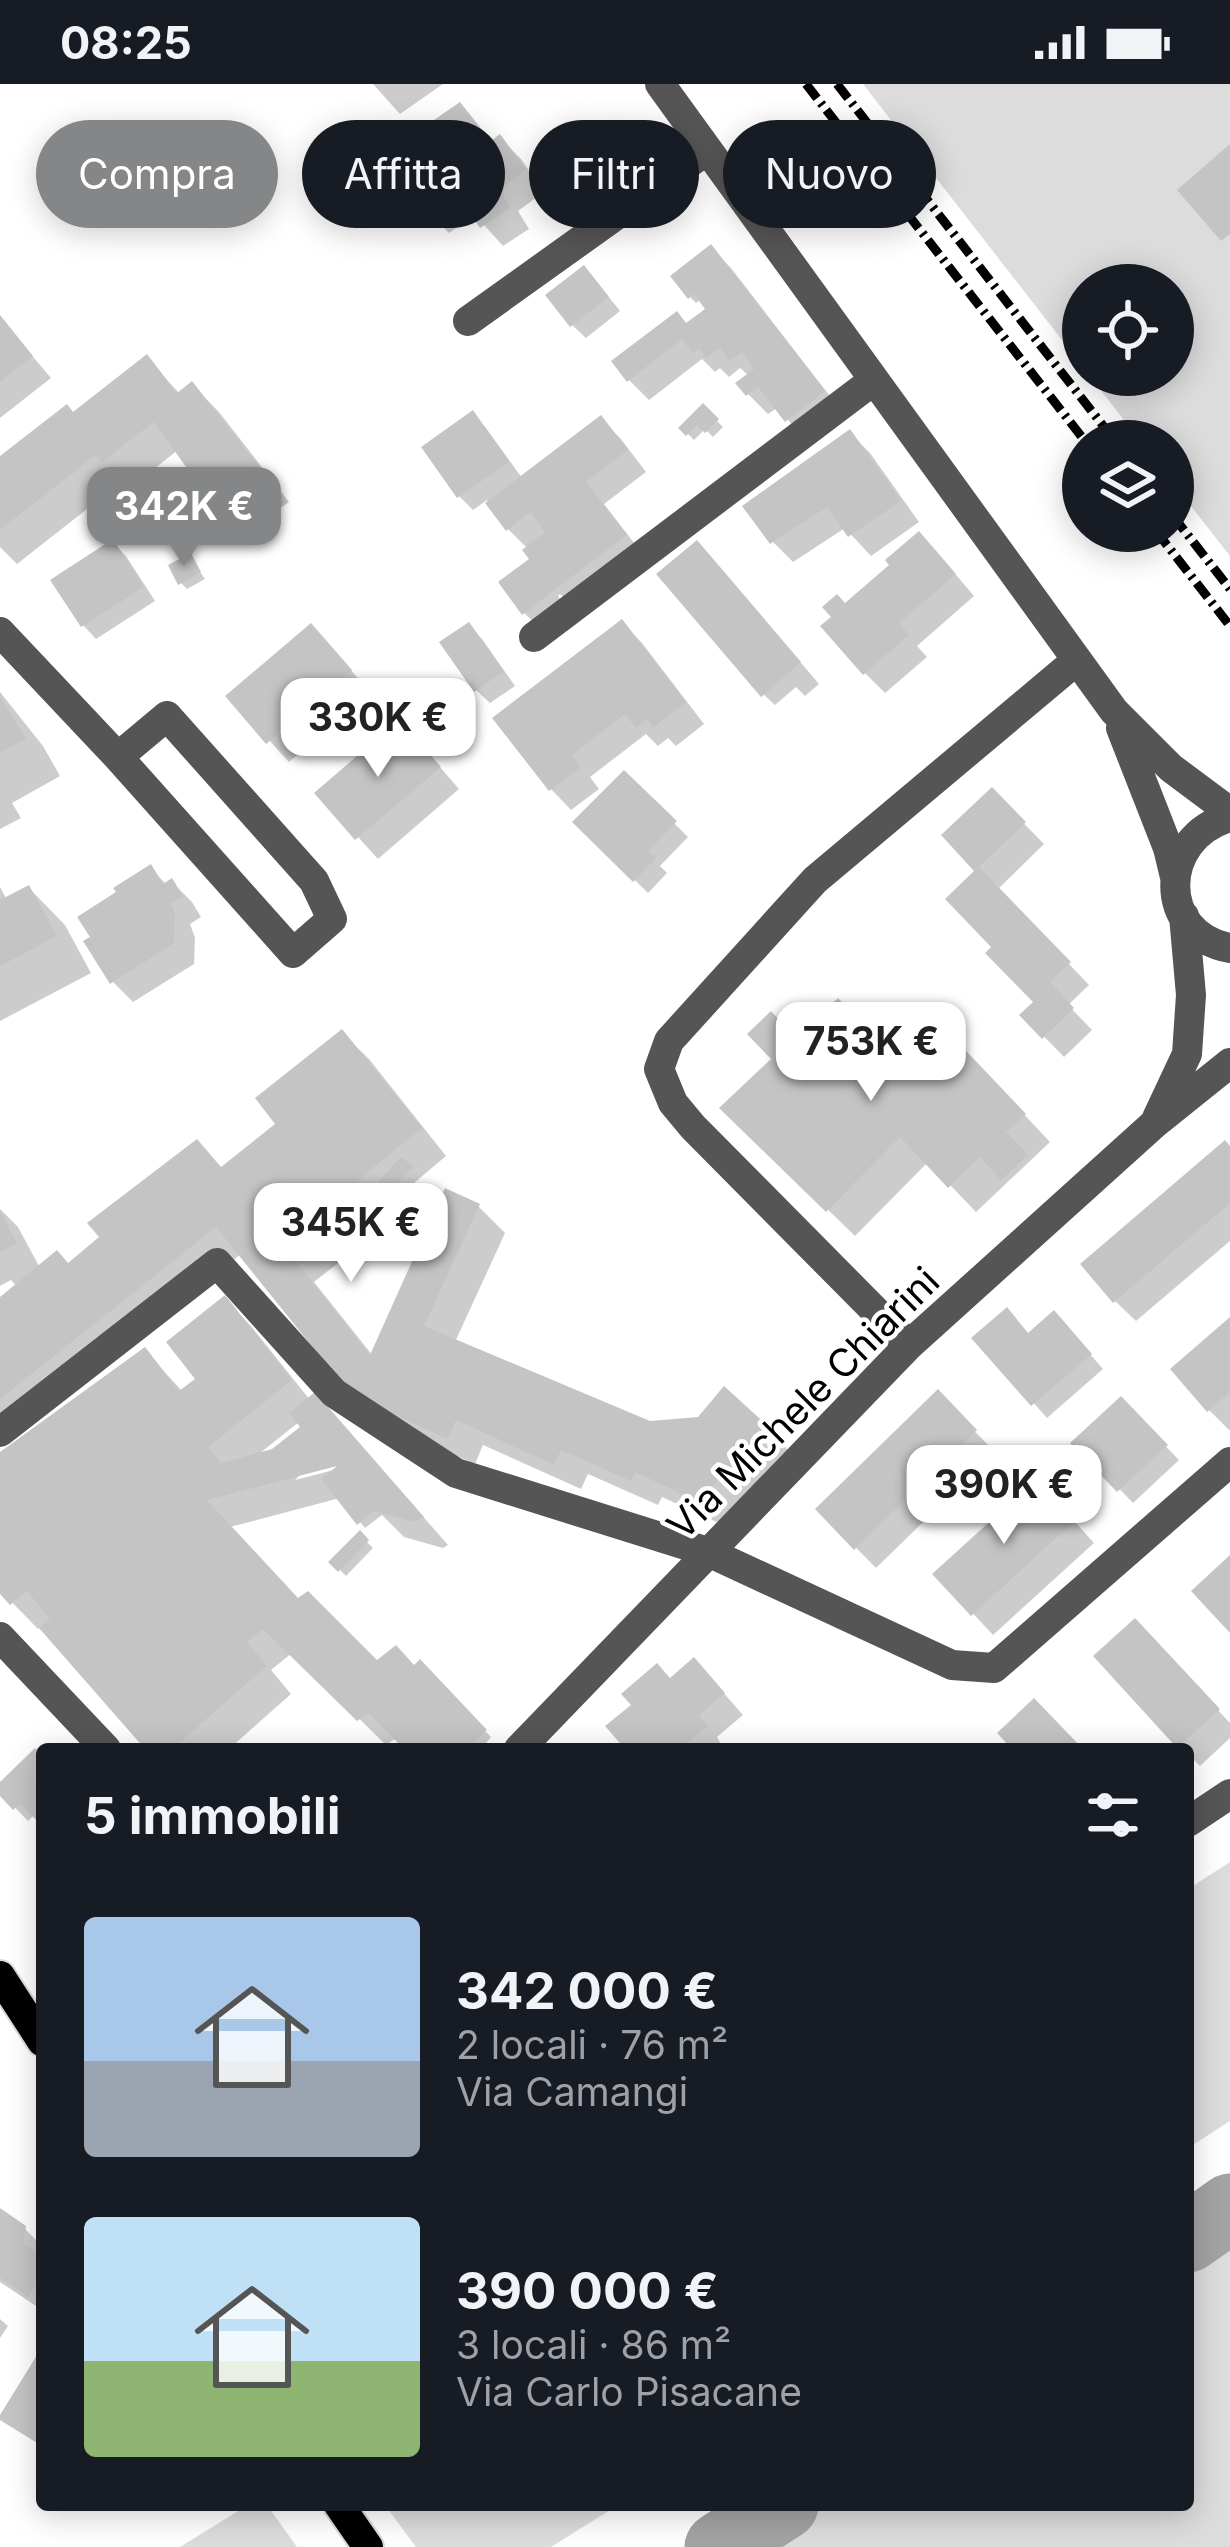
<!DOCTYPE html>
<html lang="it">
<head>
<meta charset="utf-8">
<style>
	body { margin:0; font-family:Inter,sans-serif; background:#20242c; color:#f1f3f6; height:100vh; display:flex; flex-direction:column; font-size:45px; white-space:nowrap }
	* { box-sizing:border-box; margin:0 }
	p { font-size:39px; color:#9ea1a6 }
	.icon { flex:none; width:66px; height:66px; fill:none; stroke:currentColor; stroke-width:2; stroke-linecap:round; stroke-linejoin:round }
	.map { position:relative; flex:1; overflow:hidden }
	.sheet { position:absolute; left:36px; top:1659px; width:1158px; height:768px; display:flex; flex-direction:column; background:#171b24; border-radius:12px; box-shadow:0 6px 30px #0003 }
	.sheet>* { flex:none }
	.hud { position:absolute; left:36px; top:36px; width:1158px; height:108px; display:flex; gap:24px }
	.controls { position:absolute; left:1062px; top:180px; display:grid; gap:24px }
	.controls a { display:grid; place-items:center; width:132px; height:132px; border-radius:50%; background:#171b24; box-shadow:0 6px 30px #0003; font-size:60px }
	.price { position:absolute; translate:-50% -102px; padding:0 27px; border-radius:24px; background:#fff; color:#222; font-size:39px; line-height:78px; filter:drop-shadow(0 3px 6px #0008) }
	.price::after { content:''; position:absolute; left:50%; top:72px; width:36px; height:27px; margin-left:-18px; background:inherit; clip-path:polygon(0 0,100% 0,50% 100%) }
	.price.active { background:#858687; color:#fff }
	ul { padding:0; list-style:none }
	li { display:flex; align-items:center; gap:36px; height:300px; padding:0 48px }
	li span { display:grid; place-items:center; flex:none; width:336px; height:240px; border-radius:12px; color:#555 }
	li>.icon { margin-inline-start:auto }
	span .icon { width:144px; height:144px; fill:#fffc; stroke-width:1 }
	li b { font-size:51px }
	h2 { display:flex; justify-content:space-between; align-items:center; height:144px; padding:0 48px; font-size:51px }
	.tag { padding:0 42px; border-radius:54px; background:#171b24; box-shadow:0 6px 30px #0003; font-size:42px; line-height:108px }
	.tag.active { background:#858687; color:#fff }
	.status { display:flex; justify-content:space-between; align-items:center; height:84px; padding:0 60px; background:#171b24; direction:ltr }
	.status svg { height:33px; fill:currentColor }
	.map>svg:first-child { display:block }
	.green { fill:#dcdcdc }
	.shadow { fill:#0003; fill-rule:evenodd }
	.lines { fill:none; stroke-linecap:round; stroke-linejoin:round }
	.river { stroke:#a3a3a3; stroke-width:69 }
	.building { fill:#c4c4c4 }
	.major-casing { stroke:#dbdbdb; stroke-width:34 }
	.minor { stroke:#555; stroke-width:30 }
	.major { stroke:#000; stroke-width:30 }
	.rail { stroke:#000; stroke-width:9; stroke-dasharray:18 6 3 6; stroke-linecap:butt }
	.labels { text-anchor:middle; stroke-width:9; stroke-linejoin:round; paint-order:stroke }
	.street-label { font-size:39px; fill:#000; stroke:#fff }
</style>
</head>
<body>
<div class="status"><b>08:25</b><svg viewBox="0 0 49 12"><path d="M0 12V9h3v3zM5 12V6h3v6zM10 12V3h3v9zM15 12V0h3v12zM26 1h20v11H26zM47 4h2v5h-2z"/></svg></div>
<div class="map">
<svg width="1230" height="2463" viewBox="0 0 1230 2463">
	<rect width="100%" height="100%" fill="#fff"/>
	<path class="green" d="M863 0H1230V472L1173 399V357H1140L1089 291H1173V201H1083V283Z
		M1230 1778V2037L1188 2064V1805Z
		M1230 2129V2463H736L798 2421H1188V2158Z
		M248 2421H267L297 2463H180Z
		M385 2421H618L551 2463H416Z"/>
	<path class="shadow" d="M373 0H443L400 30Z
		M460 22 494 59 500 54 521 75 544 108 518 127 529 145 503 162 475 131 449 149 429 129 420 79Z
		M711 164 731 184 843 329 807 357 777 324 768 330 748 310 749 292 740 284 729 293 720 284 715 288 702 275 649 316 629 296 709 225 701 215 696 219 690 213Z
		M597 198 620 227 586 254 572 241Z
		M0 234 51 294 0 334Z
		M146 274 181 311 192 301 219 328 289 418 245 449 218 423 178 366 131 403 124 396 17 480 0 463V376L74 331Z
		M703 323 723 343 713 353 705 345 694 356 682 344Z
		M473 330 486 344 522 394 601 335 621 355 646 388 604 420 645 473 576 525 560 510 558 512 565 522 538 542 524 529 533 476 528 465 508 445 487 416 473 426 459 412Z
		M850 349 870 369 919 438 871 472 845 444 793 478 773 458Z
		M113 459 126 472 155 517 96 555 83 541Z
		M939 471 974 512 917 562 927 573 885 609 865 589 846 523Z
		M190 473 205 495 187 505 181 499Z
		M717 480 819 600 805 612 796 603 775 621 763 610Z
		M622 539 642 559 704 640 676 662 668 654 658 662 646 650 590 693 599 705 571 726 551 705Z
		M468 542 482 555 515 602 490 619 476 606Z
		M331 563 370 608 289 678 229 612Z
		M0 608 43 662 60 692 12 719 21 734 0 745Z
		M420 660 459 705 378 775 318 709Z
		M625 690 688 753 660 782 667 789 648 809 577 739Z
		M992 707 1044 760 998 805 1089 901 1068 921 1092 946 1064 973 1023 931 1037 918 995 863 979 787 945 752Z
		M150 784 167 801 172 798 192 818 201 833 190 840 195 854 194 880 133 918 113 898Z
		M0 803 7 816 29 804 65 841 91 889 0 937Z
		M342 949 369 975 446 1072 383 1125 392 1136 314 1198 373 1272 478 1122 505 1149 455 1258 650 1340 768 1346 794 1372 725 1442 662 1413 658 1421 588 1390 581 1405 483 1361 475 1380 382 1338 241 1170 0 1362V1217L17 1203 11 1196 0 1202V1125L18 1143 40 1184 69 1182 223 1085 279 1040Z
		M797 958 892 973 959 961 1050 1058 976 1128 928 1078 855 1152 723 1024Z
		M1230 1065V1157L1136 1237 1115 1217Z
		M224 1215 251 1242 310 1316 341 1339 448 1461 443 1464 404 1453 382 1431 365 1444 340 1414 230 1443 299 1517 377 1580 415 1585 420 1580 491 1653 481 1665H408L396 1654 386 1661 292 1569 271 1586 291 1610 229 1665H148L42 1542 38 1545 0 1506V1372L145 1267 183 1308 199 1295ZM299 1338 304 1343 273 1368 255 1373ZM351 1375 353 1381 295 1396 303 1388Z
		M1230 1237V1345L1229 1346 1209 1326Z
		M1067 1244 1103 1285 1047 1334 976 1254 1029 1252Z
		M938 1310 995 1368 876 1484 819 1426Z
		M1121 1316 1179 1376 1133 1419 1075 1359Z
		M1058 1419 1094 1459 993 1551 936 1490Z
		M360 1451 373 1464 346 1492 332 1478Z
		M1155 1558 1230 1639V1654L1200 1682 1188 1670V1665H1183L1098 1572Z
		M671 1597 714 1598 743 1631 717 1653 724 1665H629Z
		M42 1675V1737L35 1730 28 1737 0 1708V1703Z
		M0 2130 24 2144 42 2162V2226L0 2198Z
		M0 2235 8 2242 0 2254Z"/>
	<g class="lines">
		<path class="river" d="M1188 2154 1230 2124
			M719 2463 784 2421"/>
	</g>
	<path class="building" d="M460 18 491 57 500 50 526 86 499 106 511 124 480 144 456 110 426 131 397 91 416 78 402 58Z
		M637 50 664 84 598 137 570 103Z
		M1230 60V150L1221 157 1177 106Z
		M711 160 825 307 785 338 758 303 746 312 735 299 754 285 742 268 730 277 720 264 706 274 699 264 693 270 682 255 627 298 611 277 677 227 686 239 705 225 694 210 688 215 670 192Z
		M584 181 609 213 570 243 545 211Z
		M0 231 33 272 0 298Z
		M147 270 177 309 192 297 265 390 216 425 154 338 102 378 96 371 0 446V372L67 320 73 328Z
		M703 319 719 335 705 349 697 341 686 352 678 344Z
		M473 326 509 378 457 414 421 363Z
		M601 331 628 366 586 398 627 451 522 531 498 498 529 475 522 466 545 448 530 428 506 447 485 419Z
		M850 345 901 417 848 453 827 423 770 460 742 422Z
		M919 447 956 490 899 539 909 551 863 591 820 542 831 533 822 523 837 510 845 519 889 481 885 476Z
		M113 455 144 503 81 543 50 496Z
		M697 456 801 578 761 613 656 490Z
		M191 469 201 488 178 501 168 481Z
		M622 535 686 618 653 644 647 635 636 644 625 630 572 671 581 683 549 707 492 634Z
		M469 538 504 587 474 608 439 558Z
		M311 539 352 586 266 660 225 612Z
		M0 613 26 655 0 669Z
		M400 635 441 683 355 756 314 709Z
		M624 686 677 737 648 767 656 774 633 798 572 738Z
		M992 703 1026 738 979 783 1071 878 1050 898 1074 924 1042 955 1019 931 1033 918 985 869 991 863 945 815 974 787 941 751Z
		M151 780 163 800 172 794 183 812 171 819 175 831 174 859 110 900 83 857 90 853 77 833 116 808 113 804Z
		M29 801 57 852 0 882V816Z
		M838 914 891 970 932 931 1026 1030 1006 1048 1028 1071 1001 1096 980 1073 948 1104 900 1053 826 1128 719 1024 771 975 747 950 771 927 796 954Z
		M342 945 422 1044 358 1096 368 1107 290 1170 370 1271 445 1104 480 1120 424 1242 650 1337 698 1333 724 1302 770 1344 697 1417 635 1388 631 1397 561 1366 554 1381 456 1336 448 1355 352 1312 216 1143 0 1315V1213L57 1166 68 1179 99 1153 87 1139 197 1055 221 1083 275 1040 255 1014Z
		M1225 1056 1230 1062V1119L1113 1219 1080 1180Z
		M401 1073 414 1083 356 1139 347 1131Z
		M0 1128 17 1159 0 1168Z
		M225 1211 292 1296 208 1363 221 1379 272 1365 300 1343 289 1329 315 1308 424 1433 414 1438 374 1427 357 1441 321 1395 337 1382 207 1416 298 1514 308 1507 377 1576 396 1561 414 1581 420 1575 487 1646 467 1665H404L368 1629 357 1637 263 1545 247 1558 267 1582 172 1665H145L39 1544 50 1535 27 1507 10 1521 0 1510V1368L145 1263 179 1307 195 1295 166 1258Z
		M1007 1223 1028 1249 1054 1226 1092 1270 1031 1322 971 1254Z
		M1230 1233V1308L1207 1328 1170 1285Z
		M938 1305 977 1346 854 1466 815 1425Z
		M1121 1312 1168 1361 1117 1408 1070 1359Z
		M1038 1394 1076 1436 971 1532 932 1490Z
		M360 1446 369 1456 338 1488 328 1478Z
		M1230 1471V1549L1191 1507Z
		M1135 1534 1220 1625 1177 1664 1093 1572Z
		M694 1573 725 1609 699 1631 708 1642 680 1665H642L638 1659 631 1665H625L605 1642 631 1621 621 1610 657 1579 670 1594Z
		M1034 1614 1083 1665H1012L997 1649Z
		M35 1664 42 1671V1742L20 1719 13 1726 0 1712V1698Z
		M0 2124 26 2142 23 2159 42 2172V2192L28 2213 0 2194Z
		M42 2263V2362L0 2336V2331Z"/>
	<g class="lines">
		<defs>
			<path id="major" d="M0 1892 42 1957
				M339 2421 368 2463"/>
		</defs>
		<use href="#major" class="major-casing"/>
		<path class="minor" d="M660 0 1114 627 1171 684 1230 728
			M468 237 707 66
			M0 548 118 673 293 869 332 835 314 797 167 632 118 673
			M534 553 874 296
			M1121 644 1168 764 1175 793
			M1230 733C1157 754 1157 851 1230 864
			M1157 1034 1187 970 1191 911 1184 832
			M909 1261 693 1043 673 1019 659 985 669 957 815 796 1077 576
			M0 1348 217 1179 334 1309 456 1389 708 1468 952 1581 994 1584 1230 1378
			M0 1553 106 1665
			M519 1665 909 1261 1154 1040 1230 979
			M1188 1738 1230 1710"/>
		<use href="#major" class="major"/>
		<path class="rail" d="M806 0 1085 357
			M837 0 1115 357
			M1173 432 1230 505
			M1156 447 1230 542"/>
	</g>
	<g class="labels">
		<g class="street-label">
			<text transform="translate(803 1319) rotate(-45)" y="14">Via Michele Chiarini</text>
		</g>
	</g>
</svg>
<div class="controls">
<a><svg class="icon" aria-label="locate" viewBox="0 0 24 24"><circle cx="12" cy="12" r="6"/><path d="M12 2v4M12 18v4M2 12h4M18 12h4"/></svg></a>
<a><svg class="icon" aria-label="layers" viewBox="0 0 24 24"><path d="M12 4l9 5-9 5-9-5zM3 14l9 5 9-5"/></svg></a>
</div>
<b class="price active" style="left:184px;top:485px">342K €</b>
<b class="price" style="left:378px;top:696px">330K €</b>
<b class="price" style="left:871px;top:1020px">753K €</b>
<b class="price" style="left:351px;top:1201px">345K €</b>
<b class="price" style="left:1004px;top:1463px">390K €</b>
<div class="hud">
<a class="tag active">Compra</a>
<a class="tag">Affitta</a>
<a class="tag">Filtri</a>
<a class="tag">Nuovo</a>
</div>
<section class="sheet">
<h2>5 immobili<svg class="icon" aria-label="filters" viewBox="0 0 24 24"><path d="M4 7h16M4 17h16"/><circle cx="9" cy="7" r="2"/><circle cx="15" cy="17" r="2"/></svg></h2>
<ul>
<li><span style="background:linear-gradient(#a9c7e8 60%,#9aa5b1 0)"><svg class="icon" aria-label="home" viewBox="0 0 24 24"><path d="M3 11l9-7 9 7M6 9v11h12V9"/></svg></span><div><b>342 000 €</b><p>2 locali · 76 m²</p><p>Via Camangi</p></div></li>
<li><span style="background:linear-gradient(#bfe0f5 60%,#8fb573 0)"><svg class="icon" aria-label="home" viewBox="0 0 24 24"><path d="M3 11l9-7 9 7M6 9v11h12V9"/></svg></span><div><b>390 000 €</b><p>3 locali · 86 m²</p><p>Via Carlo Pisacane</p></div></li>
</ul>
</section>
</div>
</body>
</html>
